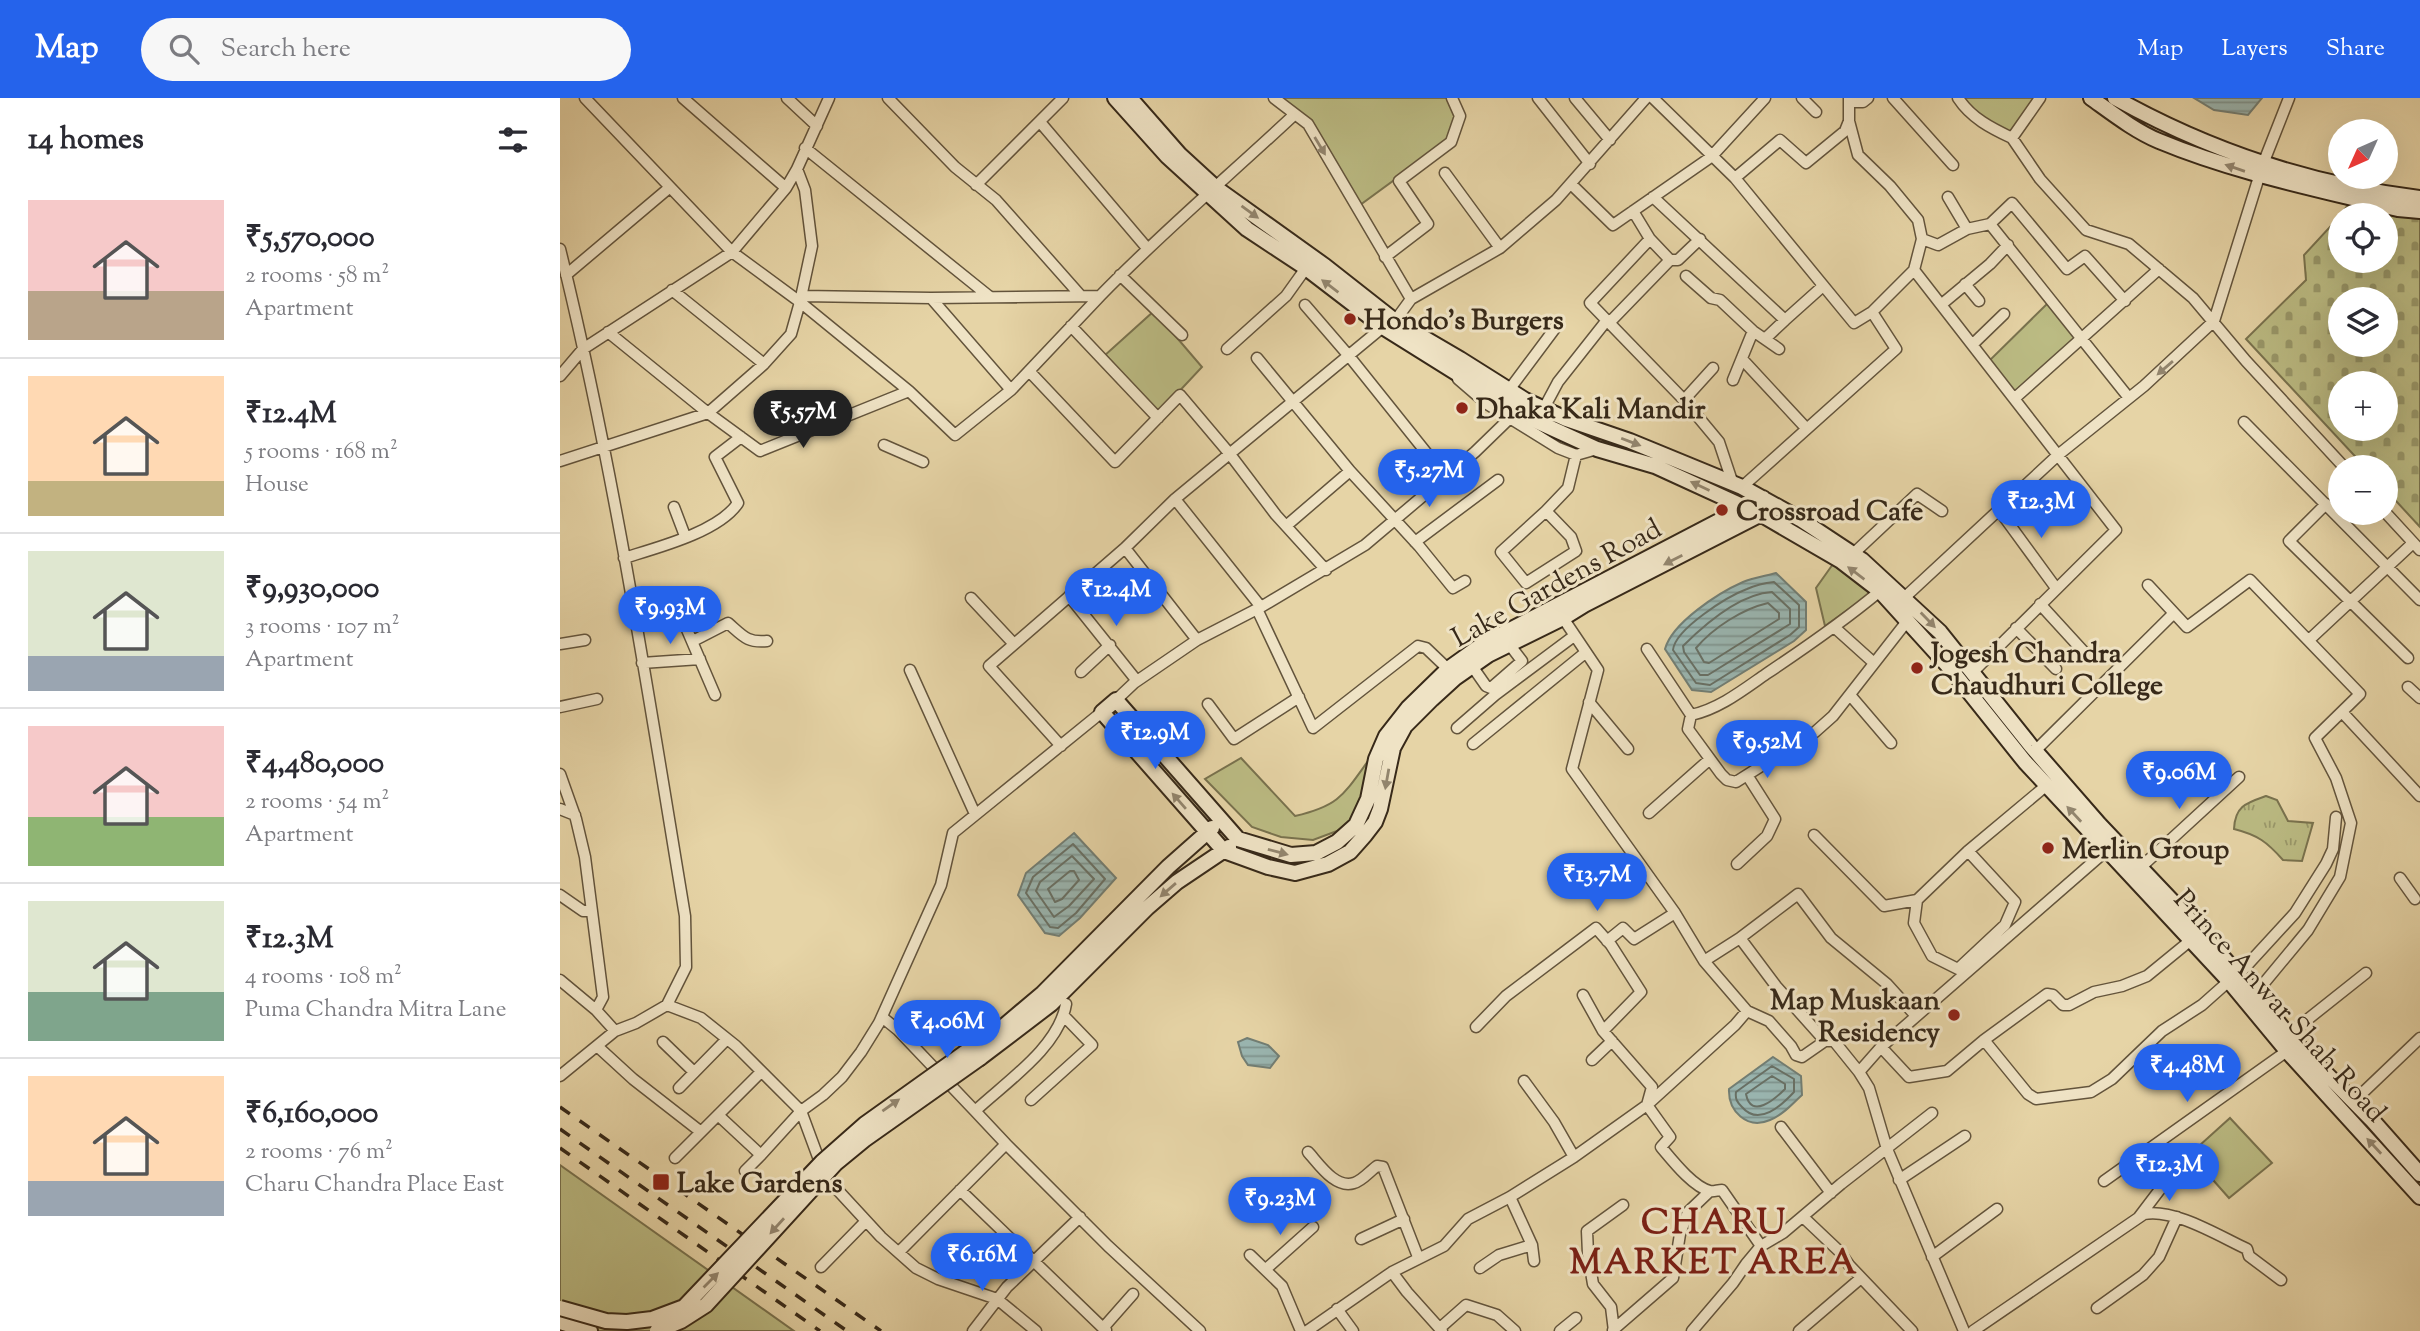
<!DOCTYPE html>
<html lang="en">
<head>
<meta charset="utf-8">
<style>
	body { margin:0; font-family:"Sorts Mill Goudy",serif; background:#f7f7f7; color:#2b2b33; height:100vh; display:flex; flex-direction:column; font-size:26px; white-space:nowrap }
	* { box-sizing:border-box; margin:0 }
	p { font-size:23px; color:#7c7c81 }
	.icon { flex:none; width:38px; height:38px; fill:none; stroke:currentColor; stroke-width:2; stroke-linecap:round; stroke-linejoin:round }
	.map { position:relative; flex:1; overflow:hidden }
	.sheet { display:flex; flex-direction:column; background:#fff; width:560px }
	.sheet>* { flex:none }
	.needle { width:46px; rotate:225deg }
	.buttons { position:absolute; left:1768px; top:21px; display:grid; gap:14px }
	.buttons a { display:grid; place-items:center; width:70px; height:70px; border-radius:50%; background:#fff; box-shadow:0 7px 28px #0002; font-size:35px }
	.price { position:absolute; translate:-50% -60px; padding:0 16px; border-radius:24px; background:#2563eb; color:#fff; font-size:23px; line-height:46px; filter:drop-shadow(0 2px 4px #0008) }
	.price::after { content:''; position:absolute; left:50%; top:42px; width:21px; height:16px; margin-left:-10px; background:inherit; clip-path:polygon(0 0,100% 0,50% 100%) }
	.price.active { background:#222; color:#fff }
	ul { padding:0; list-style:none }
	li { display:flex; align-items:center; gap:21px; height:175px; padding:0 28px }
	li+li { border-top:2px solid #e1e1e2 }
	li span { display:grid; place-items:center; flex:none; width:196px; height:140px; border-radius:0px; color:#555 }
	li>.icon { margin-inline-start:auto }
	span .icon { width:84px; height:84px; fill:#fffc; stroke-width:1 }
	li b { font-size:30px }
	h2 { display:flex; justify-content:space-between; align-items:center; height:84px; padding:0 28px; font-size:30px }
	header { display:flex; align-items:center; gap:42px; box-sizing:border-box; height:98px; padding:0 35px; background:#2563eb; color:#fff }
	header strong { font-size:33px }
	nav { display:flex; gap:38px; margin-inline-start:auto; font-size:24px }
	.search { width:490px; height:63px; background:#f7f7f7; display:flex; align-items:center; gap:18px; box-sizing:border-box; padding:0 24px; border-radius:38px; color:#7c7c81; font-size:26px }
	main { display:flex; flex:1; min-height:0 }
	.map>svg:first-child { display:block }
	.grass { fill:url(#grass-tufts); stroke:#79724e; stroke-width:2 }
	.cemetery { fill:url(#cemetery-stones); stroke:#79724e; stroke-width:2; fill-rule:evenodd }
	.green { fill:#bbbb83; stroke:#79724e; stroke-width:2 }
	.water { fill:url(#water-rules); stroke:#727e74; stroke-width:2 }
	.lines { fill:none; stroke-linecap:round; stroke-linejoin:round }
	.shore { stroke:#687065; stroke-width:2 }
	.street-casing { stroke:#63543c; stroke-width:13 }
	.secondary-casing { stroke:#372919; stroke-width:18 }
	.street { stroke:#efe3c5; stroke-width:10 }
	.secondary { stroke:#efe3c5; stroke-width:14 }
	.rail { stroke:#372919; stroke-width:3.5; stroke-dasharray:12 12; stroke-linecap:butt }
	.secondary-bridge-casing { stroke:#372919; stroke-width:18; stroke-linecap:butt }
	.secondary-bridge { stroke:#efe3c5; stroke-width:14 }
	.oneway { fill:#93866f }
	.poi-dot { fill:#8f2418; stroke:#efe3c5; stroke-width:2.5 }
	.labels { text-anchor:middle; stroke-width:6; stroke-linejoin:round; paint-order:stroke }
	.poi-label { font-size:28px; font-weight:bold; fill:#372919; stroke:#efe3c5; text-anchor:start }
	.street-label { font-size:28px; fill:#372919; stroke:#efe3c5 }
	.district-label { font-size:35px; font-weight:bold; letter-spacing:2px; fill:#7a1f14; stroke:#efe3c5 }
</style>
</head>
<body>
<header>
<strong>Map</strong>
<div class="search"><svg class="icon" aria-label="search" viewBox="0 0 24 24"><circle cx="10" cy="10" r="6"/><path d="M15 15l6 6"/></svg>Search here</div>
<nav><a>Map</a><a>Layers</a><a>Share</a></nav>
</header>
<main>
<section class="sheet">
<h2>14 homes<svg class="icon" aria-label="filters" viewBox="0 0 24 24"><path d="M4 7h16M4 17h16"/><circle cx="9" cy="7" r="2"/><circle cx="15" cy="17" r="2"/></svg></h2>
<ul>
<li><span style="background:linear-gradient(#f6c9c9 65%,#b9a48a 0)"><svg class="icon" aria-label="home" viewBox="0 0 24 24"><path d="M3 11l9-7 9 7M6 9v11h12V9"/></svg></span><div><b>₹5,570,000</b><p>2 rooms · 58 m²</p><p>Apartment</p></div></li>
<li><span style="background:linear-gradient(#ffd9b3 75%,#c2b280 0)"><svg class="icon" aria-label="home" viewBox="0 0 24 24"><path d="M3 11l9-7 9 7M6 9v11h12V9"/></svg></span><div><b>₹12.4M</b><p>5 rooms · 168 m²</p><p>House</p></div></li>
<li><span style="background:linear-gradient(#dfe7d0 75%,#9aa5b1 0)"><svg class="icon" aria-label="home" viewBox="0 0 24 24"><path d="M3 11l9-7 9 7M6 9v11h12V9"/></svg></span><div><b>₹9,930,000</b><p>3 rooms · 107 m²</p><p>Apartment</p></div></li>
<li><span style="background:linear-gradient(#f6c9c9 65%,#8fb573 0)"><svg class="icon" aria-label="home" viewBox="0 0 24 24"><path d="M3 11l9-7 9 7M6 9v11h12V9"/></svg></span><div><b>₹4,480,000</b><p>2 rooms · 54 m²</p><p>Apartment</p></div></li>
<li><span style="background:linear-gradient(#dfe7d0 65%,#7fa58c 0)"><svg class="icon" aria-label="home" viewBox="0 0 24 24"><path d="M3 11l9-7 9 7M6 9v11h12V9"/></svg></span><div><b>₹12.3M</b><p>4 rooms · 108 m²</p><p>Puma Chandra Mitra Lane</p></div></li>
<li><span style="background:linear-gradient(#ffd9b3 75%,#9aa5b1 0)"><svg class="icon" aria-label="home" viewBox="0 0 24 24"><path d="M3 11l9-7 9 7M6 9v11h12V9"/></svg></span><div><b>₹6,160,000</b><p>2 rooms · 76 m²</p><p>Charu Chandra Place East</p></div></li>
</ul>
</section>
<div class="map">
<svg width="1860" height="1233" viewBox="0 0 1860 1233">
	<defs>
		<pattern id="grass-tufts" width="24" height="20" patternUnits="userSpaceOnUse" patternTransform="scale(1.75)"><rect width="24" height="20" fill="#bbbb83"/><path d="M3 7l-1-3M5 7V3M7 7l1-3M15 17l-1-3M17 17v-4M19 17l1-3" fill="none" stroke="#99986a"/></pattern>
		<pattern id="cemetery-stones" width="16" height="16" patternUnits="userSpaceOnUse" patternTransform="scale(1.75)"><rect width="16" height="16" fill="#bbbb83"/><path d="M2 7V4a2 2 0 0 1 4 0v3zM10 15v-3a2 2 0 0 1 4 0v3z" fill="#99986a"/></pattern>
		<pattern id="water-rules" width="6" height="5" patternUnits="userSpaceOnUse" patternTransform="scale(1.75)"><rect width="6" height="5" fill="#9ab6b1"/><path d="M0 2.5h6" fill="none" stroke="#7e948f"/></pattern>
	</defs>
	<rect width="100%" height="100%" fill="#e6d4a6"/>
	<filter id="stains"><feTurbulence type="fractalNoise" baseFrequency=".00286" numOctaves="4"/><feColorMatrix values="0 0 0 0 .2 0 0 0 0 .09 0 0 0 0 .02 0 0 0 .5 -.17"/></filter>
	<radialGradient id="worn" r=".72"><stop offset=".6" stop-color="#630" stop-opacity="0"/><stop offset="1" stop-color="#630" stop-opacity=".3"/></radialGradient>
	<path class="grass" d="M1706 698 1717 702 1728 723 1753 725 1742 763 1723 762C1707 744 1698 737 1674 731 1675 708 1686 705 1706 698Z"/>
	<path class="cemetery" d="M1796 97 1860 104V429L1825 391V369H1805L1686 241 1746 182 1744 157 1780 118V163H1825V117H1780ZM1780 201H1825V247H1780ZM1780 285H1825V331H1780Z"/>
	<path class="green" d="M720 0H888L896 17 886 44 800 107 752 26Z
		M1400 0H1475L1450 36 1429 25Z
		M1490 203 1519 240 1455 297 1430 262Z
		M594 213 642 269 598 316 544 258Z
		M1273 466 1314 493 1265 528 1256 490Z
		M681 660 735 718C778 708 783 698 808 663L805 697 798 717 777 733 753 742 721 739 692 729 645 681Z
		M1670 1020 1712 1065 1669 1100 1630 1056Z
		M0 1067 234 1233H0Z"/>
	<path class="water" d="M1634 0H1702L1688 17 1654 12Z
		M1216 475 1246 504V532L1234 543 1151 594 1132 592 1105 551C1112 525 1158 495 1183 484 1193 480 1205 478 1216 475Z
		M514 735 556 780 520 820 499 838 485 835 458 797 466 775Z
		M687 940 708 947 719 958 710 970 688 967 682 958 678 944Z
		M1213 959 1241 978 1242 997C1232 1006 1223 1017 1210 1022 1187 1032 1168 1013 1169 991Z"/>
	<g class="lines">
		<path class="shore" d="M1214 484 1239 507V529L1230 537 1150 587 1136 585 1113 552C1115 531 1168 498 1187 491 1196 487 1205 485 1214 484Z
			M1212 494 1230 511V526L1148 577H1140L1124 554 1123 548C1145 526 1180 496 1212 494Z
			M1208 505 1219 515V521L1149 565 1144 564 1136 550C1153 530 1182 511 1208 505Z
			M513 746 545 781 516 815 498 830 490 829 466 795 473 779Z
			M512 758 534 781 509 808 494 819 476 793 480 784Z
			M510 773H514L519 782 502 801 495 804 488 791Z
			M1212 968 1234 981V994C1222 1007 1199 1029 1182 1009 1177 1004 1175 1001 1176 994Z
			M1212 978 1225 986V991C1215 1001 1191 1022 1186 996Z"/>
		<defs>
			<path id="street" d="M25 0 172 154 240 204 349 293 395 337 451 292 540 198
				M123 0 226 90
				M227 0 257 28
				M328 0 395 69 436 102 521 198
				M714 0 748 26 851 201
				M978 0 1030 66
				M1015 0 1050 42
				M1093 0 1175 80 1294 225 1312 214 1354 172 1362 141 1358 122 1330 88 1298 57 1289 23V0
				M1242 0 1256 14
				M1333 0 1393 67
				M1398 0C1411 20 1431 30 1452 40
				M1480 0 1452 40 1480 81 1526 132 1569 146 1633 200 1686 263 1784 369
				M1289 4H1303L1308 0
				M480 24 587 150
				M245 50 430 199
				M885 75 940 150
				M1175 80 1220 42 1246 65 1285 33 1289 23
				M1011 86 1053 127 1151 59 1205 0
				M416 87 503 0
				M1093 99 1225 222 1263 188
				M1388 99 1407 131
				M1073 113 1090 141 1030 205 1124 302 1159 344 1173 386
				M1430 126 1569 300
				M1090 141 1110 162
				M1362 141 1378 147 1407 131 1430 126 1452 105 1507 171 1525 158 1565 203
				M0 151C54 370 88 595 125 818L126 869 107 907 76 925 55 933 0 978
				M825 159 868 126 839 83 891 44 900 18 892 0
				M1354 172 1556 432 1413 574
				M6 177 109 90
				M560 177 622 237
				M1126 178 1151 200 1160 202 1193 233 1219 251
				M1405 186 1419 203
				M112 192 204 266
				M242 198 371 200 540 198C602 134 670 77 735 16
				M371 200 451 292
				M1382 206 1430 166 1448 147
				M745 207 789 258 885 378
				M1049 225 1110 162H1118L1140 141
				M511 228 598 320
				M48 234 148 315 200 353 349 293
				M1206 240 1225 222
				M1413 246 1444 216
				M667 251 726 198 746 170
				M697 260 790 373 859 448 893 490 905 483
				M1182 261 1246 330
				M469 273 555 364 620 297 669 355 716 417 766 472
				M0 278 23 251 172 154 226 90 237 71 269 0
				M898 281 927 306 998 350 1016 357 1037 351
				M1173 282 1193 233
				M949 292 996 229
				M1455 300 1599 171
				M1124 302 1153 270
				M983 312 998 284 1047 222
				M1684 324 1860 502
				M324 347 363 364
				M0 363 148 315 204 266 231 236 240 204 252 148 245 92 237 71
				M1182 389 1336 251 1312 214
				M615 401 701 509
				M1766 406 1729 443 1848 560
				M114 409 125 438
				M1439 412 1496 490
				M986 413 1011 439 1016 453 966 485 941 454Z
				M986 413 1008 390 1016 357
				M1825 414 1860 452
				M726 428 790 373
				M855 444 938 382
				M565 450 637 542
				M1293 456 1357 396 1382 413
				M64 460C96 450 159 434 178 405L155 359 181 339
				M1588 487 1627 529 1690 482 1800 596 1755 640 1776 680 1791 725 1780 779 1748 832 1695 896
				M509 498 577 583
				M411 500 454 546
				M1344 500 1498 357 1584 288 1654 223 1703 66 1729 0
				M1480 506 1523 553
				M697 511 753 630 858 548 866 550 888 571
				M122 520 155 597
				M1274 529 1314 565
				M1456 530 1496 571
				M1749 542 1853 445
				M133 543 168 525C183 538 187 545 207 543
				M0 546 25 542
				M1087 551 1131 617 1128 631 1161 676 1167 682 1176 684 1255 634 1273 618 1348 522
				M82 565 140 561
				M912 568 926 588 931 590 962 563 949 546
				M350 572 415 716
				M521 574 550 547
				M1848 589 1860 600
				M1290 597 1331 645
				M556 602 574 585 637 542 701 509 805 447 915 354 949 321
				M1029 604 1068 651
				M648 606 674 641 739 599
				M0 609 37 601
				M1782 614 1860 698
				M1131 617C1159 611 1183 592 1206 576 1245 550 1284 523 1320 493
				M897 630 935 597 1014 538
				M913 646 1025 555
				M501 648 429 568 565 450 615 401 823 229 835 223 851 201 940 150 996 102 1086 0
				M1475 653 1613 516
				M0 676 16 721 25 759 43 899 36 912 55 933
				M0 711 15 717
				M1089 715 1150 661
				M1254 737 1324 808 1357 802
				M1408 753 1455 804 1445 827 1398 871 1372 858 1354 825 1357 802 1408 753 1487 687
				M1177 766 1207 738 1215 721 1187 677
				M1580 770 1679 679
				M1840 780 1855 801
				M0 797 23 813H31
				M1180 840 1216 888 1265 943H1274L1299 974
				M1047 843 1063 830 1074 841 1115 815
				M1144 863 1180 840 1238 796 1271 840 1327 886 1356 918
				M1679 876 1735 815 1766 766 1773 751 1776 719
				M0 882 36 912
				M1023 897 1043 933 1092 989 1087 1007
				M107 907 141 920 176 948 241 1013 263 997 282 979 301 954 319 925 381 787 393 735 542 614
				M1187 913 1209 923 1231 948 1236 957 1242 959 1265 943
				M322 919 338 932 415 1013
				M916 929 946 898 1036 830 1051 847 1081 894 1043 933
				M1728 937 1806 875
				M1424 942 1468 996 1476 1001 1531 994 1552 981 1602 933 1642 907 1669 883
				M103 944 134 974
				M37 948 73 981 141 1034
				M1321 949 1349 979 1387 973 1424 942 1487 896 1493 897 1503 907H1509L1534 894 1562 888 1587 878 1631 842
				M1032 962 1052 943
				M964 983 994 1024 1014 1059
				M119 990 167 941
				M471 1002 532 947 504 918
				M1793 1004 1860 940
				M1087 1007 1110 1039 1101 1049C1112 1062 1133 1089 1150 1093 1153 1094 1158 1092 1162 1092L1201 1148
				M158 1017 201 1057 185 1073
				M1221 1029 1271 1095
				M446 1046 548 1148 640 1233
				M748 1054C759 1066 775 1091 794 1085 802 1083 810 1073 817 1068L823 1069 858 1159
				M201 1057 241 1013 258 1059 273 1087 321 1139 356 1170 378 1181 437 1201 476 1233
				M115 1060 201 974
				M1339 1082 1405 1038
				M1544 1083 1727 953
				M400 1092 543 1230
				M950 1099 972 1147 974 1163
				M1243 1119 1280 1154 1289 1167 1352 1233
				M1579 1119 1617 1069
				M801 1141 844 1121
				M339 1154 446 1046 415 1013C446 984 499 949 506 906
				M690 1157 722 1188 741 1233
				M1372 1159 1437 1111
				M261 1169 306 1123
				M920 1170 939 1157 972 1147
				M706 1171 753 1129
				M832 1174 847 1194 882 1233
				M1537 1210 1583 1177 1599 1159 1617 1119
				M777 1211 793 1233
				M880 1230 906 1207 937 1217 955 1233
				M546 1232 543 1230 573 1196
				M1053 1232 1113 1180 1120 1136 1128 1114 1150 1093
				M413 1233 447 1189 520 1119
				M747 1233 832 1174 884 1148 908 1121 950 1099 1014 1059 1087 1007 1175 927 1187 913 1144 863 1115 815 1012 671 1038 572 1001 517
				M1000 1233 1016 1220
				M1054 1233 1051 1209 1033 1186 1028 1156 1027 1133 1063 1107
				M1132 1233 1173 1185 1186 1166 1201 1148 1223 1135 1281 1086 1372 1015
				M1239 1233 1301 1180
				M1404 1233 1327 1051 1309 990 1299 974 1321 949 1547 752
				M1413 1233 1584 1116C1614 1110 1659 1138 1687 1151L1689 1158 1721 1182"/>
			<path id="secondary" d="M555 0 607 58 687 131 746 170 823 229 967 319 1037 351 1095 368 1202 417 1281 463 1320 493 1389 569 1465 664 1669 883 1727 953 1860 1099
				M570 0 620 57 656 90 765 168 835 223 900 261 965 302 1006 321 1070 343 1182 389 1240 421 1302 462 1380 534 1471 648 1539 726 1632 824 1703 905 1728 937 1813 1023 1860 1076
				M1531 0C1552 15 1575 33 1599 43 1676 75 1758 91 1838 111L1860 113
				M1555 0C1650 53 1752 87 1860 100
				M1203 400 923 546 888 571 848 610 826 638 816 661 808 701 796 727 777 744 756 755 731 757 678 741 556 602 542 614 664 753 708 769 735 775 768 766 790 754 805 737 815 724 820 711 833 650 845 628 872 601 895 580 928 557 1003 520 1024 507 1217 408
				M410 951 444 928 483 895 608 769 652 730
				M420 960 491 906 587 810 617 784 669 749
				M0 1224 30 1233"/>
		</defs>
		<use href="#street" class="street-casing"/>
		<use href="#secondary" class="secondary-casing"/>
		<use href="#street" class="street"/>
		<use href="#secondary" class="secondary"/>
		<path class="rail" d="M0 1009 321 1233
			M0 1031 287 1233
			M0 1050 260 1233"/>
		<defs>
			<path id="secondary-bridge" d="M0 1210 46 1223 67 1224 92 1221 124 1209 262 1064 305 1026 410 951
				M97 1233 121 1223 146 1207 276 1065 304 1042 420 960"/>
		</defs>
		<use href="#secondary-bridge" class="secondary-bridge-casing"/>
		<use href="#secondary-bridge" class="secondary-bridge"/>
	</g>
	<defs><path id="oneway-solid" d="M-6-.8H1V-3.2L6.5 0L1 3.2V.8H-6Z" transform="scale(1.75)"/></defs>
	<g class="oneway">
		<use href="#oneway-solid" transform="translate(760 48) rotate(59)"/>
		<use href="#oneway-solid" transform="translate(1675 70) rotate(-161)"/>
		<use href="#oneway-solid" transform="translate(690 114) rotate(36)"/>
		<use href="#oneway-solid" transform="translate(770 188) rotate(-143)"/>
		<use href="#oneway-solid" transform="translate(1605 270) rotate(139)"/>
		<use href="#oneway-solid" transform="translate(1071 344) rotate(21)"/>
		<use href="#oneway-solid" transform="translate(1140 388) rotate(-155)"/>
		<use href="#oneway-solid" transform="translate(1113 462) rotate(153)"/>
		<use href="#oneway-solid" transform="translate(1296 475) rotate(-143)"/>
		<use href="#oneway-solid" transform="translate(1368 522) rotate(46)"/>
		<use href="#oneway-solid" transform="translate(827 681) rotate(100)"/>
		<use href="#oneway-solid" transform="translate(619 703) rotate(-131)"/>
		<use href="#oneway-solid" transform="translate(1514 716) rotate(-133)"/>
		<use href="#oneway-solid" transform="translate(718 754) rotate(15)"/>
		<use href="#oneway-solid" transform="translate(608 792) rotate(139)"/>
		<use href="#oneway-solid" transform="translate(331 1007) rotate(-35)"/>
		<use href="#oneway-solid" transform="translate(1814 1048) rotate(-133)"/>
		<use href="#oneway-solid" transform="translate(217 1128) rotate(132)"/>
		<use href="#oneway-solid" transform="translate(151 1182) rotate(-45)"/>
	</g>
	<g class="poi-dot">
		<circle cx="790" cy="221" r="7"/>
		<circle cx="902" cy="310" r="7"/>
		<circle cx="1162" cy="412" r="7"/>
		<circle cx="1357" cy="570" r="7"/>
		<circle cx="1488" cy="750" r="7"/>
		<circle cx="1394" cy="917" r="7"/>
		<rect x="92" y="1075" width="18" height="18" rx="3.5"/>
	</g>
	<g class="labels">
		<g class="poi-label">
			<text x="804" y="231">Hondo’s Burgers</text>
			<text x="916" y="320">Dhaka Kali Mandir</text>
			<text x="1176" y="422">Crossroad Cafe</text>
			<text x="1371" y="564">Jogesh Chandra<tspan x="1371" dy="32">Chaudhuri College</tspan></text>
			<text x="1502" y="760">Merlin Group</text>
			<text x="1380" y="911" text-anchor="end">Map Muskaan<tspan x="1380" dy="32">Residency</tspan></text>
			<text x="117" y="1094">Lake Gardens</text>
		</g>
		<g class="street-label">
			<text transform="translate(996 484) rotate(-29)" y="10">Lake Gardens Road</text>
			<text transform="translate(1721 907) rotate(48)" y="10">Prince Anwar Shah Road</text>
		</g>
		<g class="district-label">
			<text x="1154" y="1135">CHARU<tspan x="1154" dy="40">MARKET AREA</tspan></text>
		</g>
	</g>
	<rect width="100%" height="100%" filter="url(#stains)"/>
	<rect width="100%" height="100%" fill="url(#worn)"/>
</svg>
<div class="buttons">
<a><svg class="needle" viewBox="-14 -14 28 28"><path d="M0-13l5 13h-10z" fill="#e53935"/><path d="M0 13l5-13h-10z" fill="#7c7c81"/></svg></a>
<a><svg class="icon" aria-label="locate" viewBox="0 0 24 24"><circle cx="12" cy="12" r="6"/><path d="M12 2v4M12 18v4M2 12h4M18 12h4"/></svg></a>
<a><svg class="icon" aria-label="layers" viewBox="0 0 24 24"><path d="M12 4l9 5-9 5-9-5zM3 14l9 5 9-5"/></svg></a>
<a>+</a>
<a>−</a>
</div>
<b class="price active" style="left:243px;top:352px">₹5.57M</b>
<b class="price" style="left:869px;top:411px">₹5.27M</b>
<b class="price" style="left:1481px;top:442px">₹12.3M</b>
<b class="price" style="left:556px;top:530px">₹12.4M</b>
<b class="price" style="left:110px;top:548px">₹9.93M</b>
<b class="price" style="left:595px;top:673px">₹12.9M</b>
<b class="price" style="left:1207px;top:682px">₹9.52M</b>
<b class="price" style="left:1619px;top:713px">₹9.06M</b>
<b class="price" style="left:1037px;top:815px">₹13.7M</b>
<b class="price" style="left:387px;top:962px">₹4.06M</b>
<b class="price" style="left:1627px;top:1006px">₹4.48M</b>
<b class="price" style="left:1609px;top:1105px">₹12.3M</b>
<b class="price" style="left:720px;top:1139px">₹9.23M</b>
<b class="price" style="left:422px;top:1195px">₹6.16M</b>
</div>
</main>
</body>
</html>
